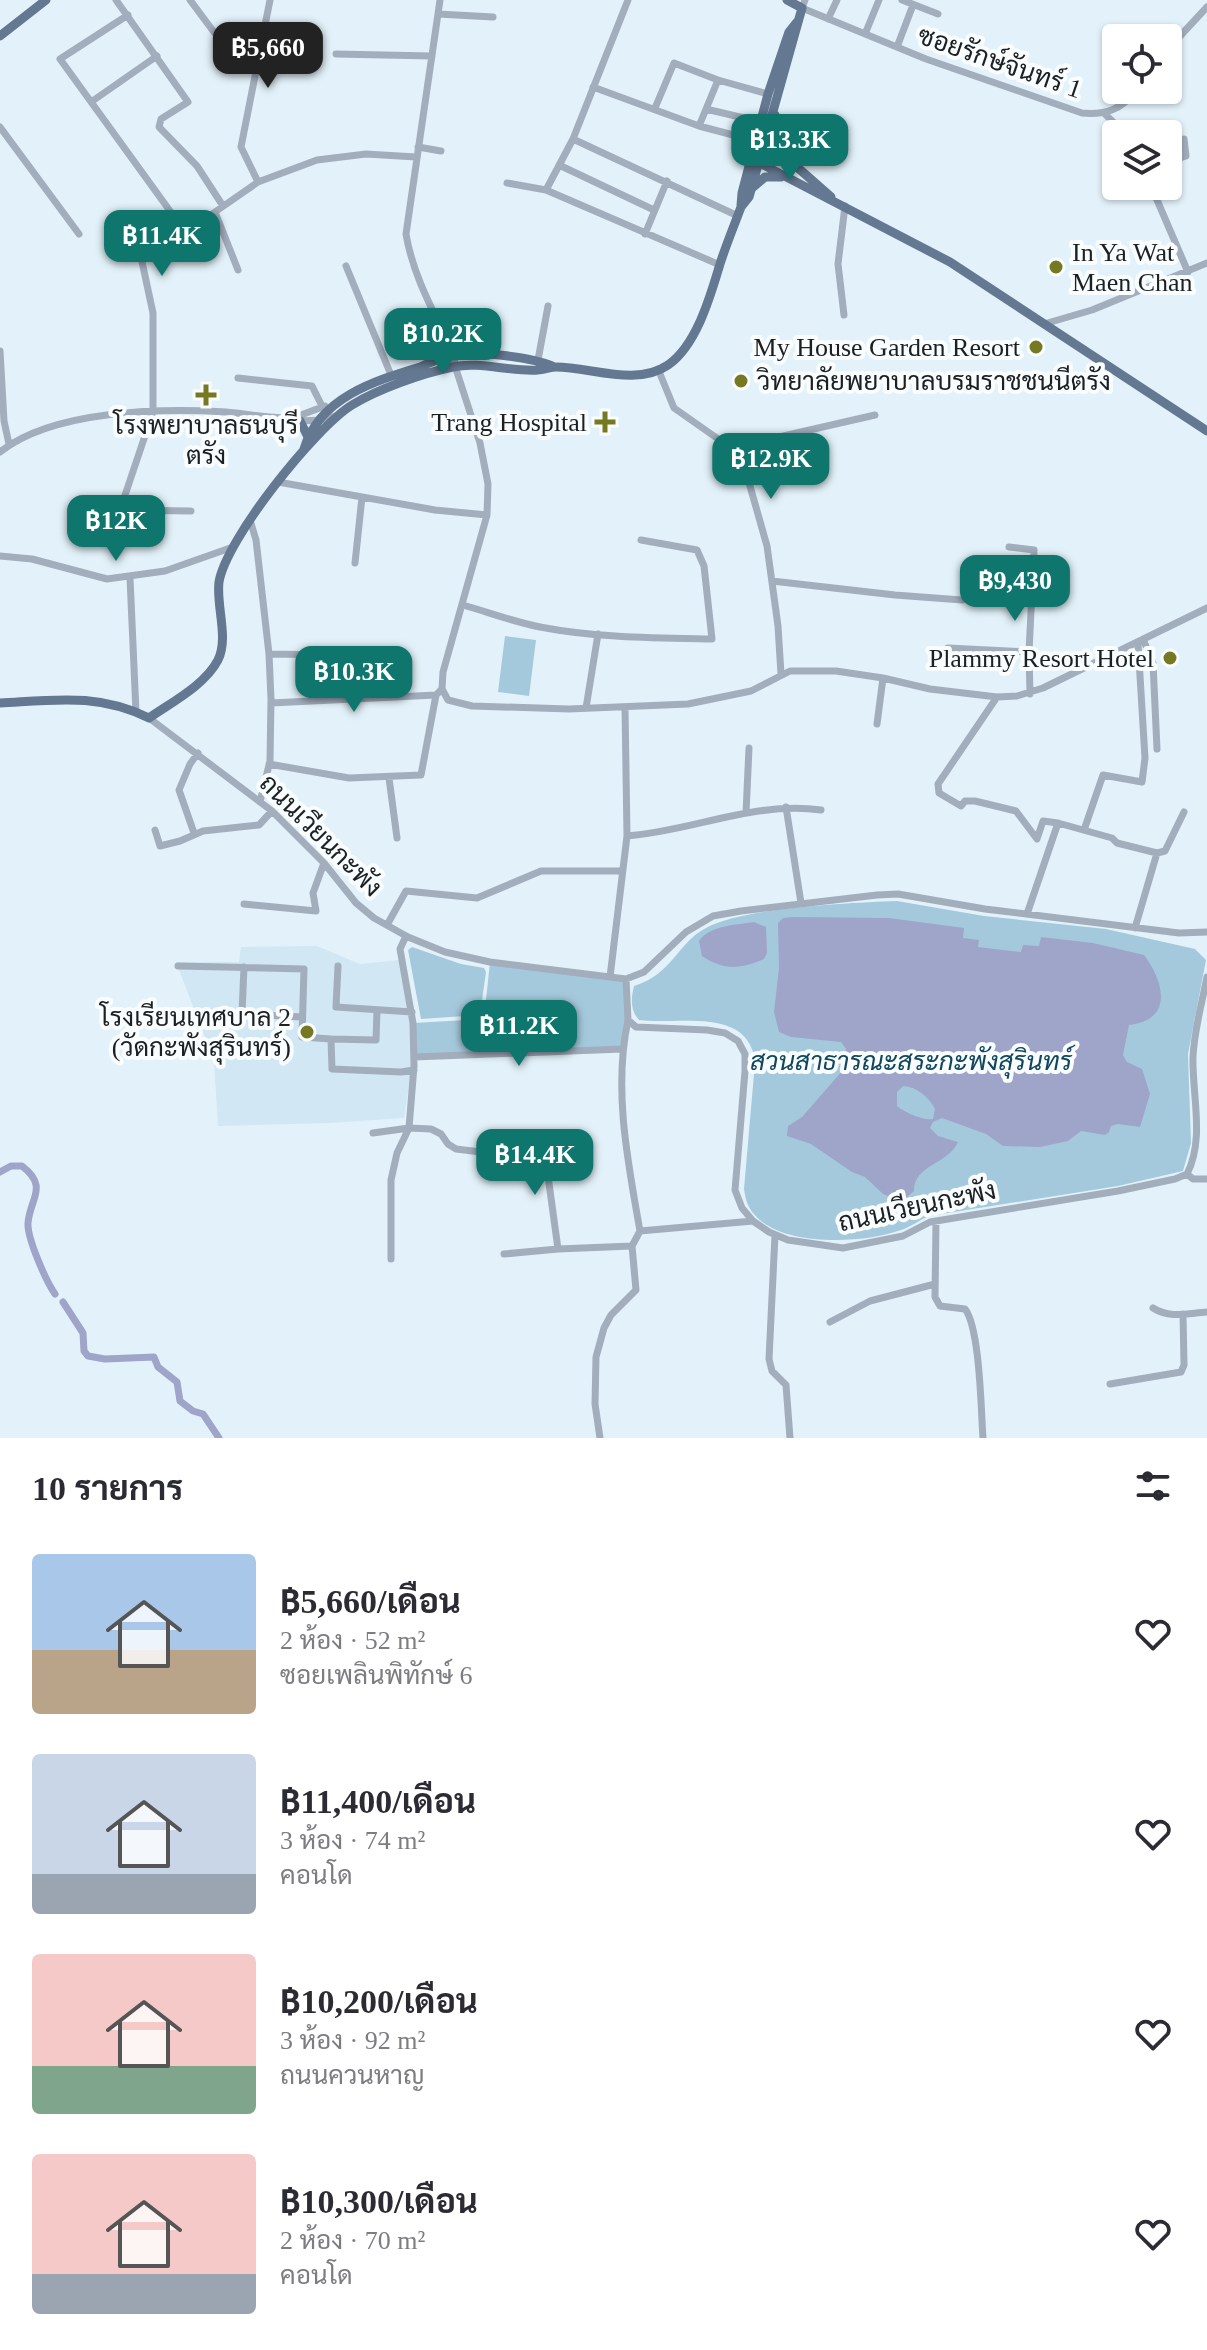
<!DOCTYPE html>
<html lang="th">
<head>
<meta charset="utf-8">
<style>
	body { margin:0; font-family:"Times New Roman",Sarabun,serif; background:#f7f7f7; color:#2b2b33; height:100vh; display:flex; flex-direction:column; font-size:30px; white-space:nowrap }
	* { box-sizing:border-box; margin:0 }
	p { font-size:26px; color:#7c7c81 }
	.icon { flex:none; width:44px; height:44px; fill:none; stroke:currentColor; stroke-width:2; stroke-linecap:round; stroke-linejoin:round }
	.map { position:relative; height:1438px; overflow:hidden }
	.details { display:flex; flex-direction:column; background:#fff; flex:1 }
	.details>* { flex:none }
	.controls { position:absolute; left:1102px; top:24px; display:grid; gap:16px }
	.controls a { display:grid; place-items:center; width:80px; height:80px; border-radius:8px; background:#fff; box-shadow:0 2px 6px #0004; font-size:40px }
	.price { position:absolute; translate:-50% -68px; padding:0 18px; border-radius:16px; background:#0f766e; color:#fff; font-size:26px; line-height:52px; filter:drop-shadow(0 2px 4px #0008) }
	.price::after { content:''; position:absolute; left:50%; top:48px; width:24px; height:18px; margin-left:-12px; background:inherit; clip-path:polygon(0 0,100% 0,50% 100%) }
	.price.current { background:#222; color:#fff }
	ul { padding:0; list-style:none }
	li { display:flex; align-items:center; gap:24px; height:200px; padding:0 32px }
	li span { display:grid; place-items:center; flex:none; width:224px; height:160px; border-radius:8px; color:#555 }
	li>.icon { margin-inline-start:auto }
	span .icon { width:96px; height:96px; fill:#fffc; stroke-width:1 }
	li b { font-size:34px }
	h2 { display:flex; justify-content:space-between; align-items:center; height:96px; padding:0 32px; font-size:34px }
	.map>svg:first-child { display:block }
	.built { fill:#d1e7f4 }
	.green { fill:#a5c9dc }
	.water { fill:#9fa4c9; fill-rule:evenodd }
	.lines { fill:none; stroke-linecap:round; stroke-linejoin:round }
	.canal { stroke:#9fa4c9; stroke-width:7 }
	.minor { stroke:#a3aebd; stroke-width:7 }
	.major { stroke:#647891; stroke-width:9 }
	.poi-dot { fill:#767921; stroke:#fafdfe; stroke-width:3 }
	.labels { text-anchor:middle; stroke-width:8; stroke-linejoin:round; paint-order:stroke }
	.street-label { font-size:26px; fill:#1b2023; stroke:#fafdfe }
	.poi-label { font-size:26px; fill:#1b2023; stroke:#fafdfe; text-anchor:end }
	.park-label { font-size:26px; font-style:italic; fill:#11475e; stroke:#fafdfe }
</style>
</head>
<body>
<div class="map">
<svg width="1207" height="1438" viewBox="0 0 1207 1438">
	<rect width="100%" height="100%" fill="#e3f2fa"/>
	<path class="built" d="M317 946 360 964 399 960 411 1024V1073L404 1118 330 1123 218 1126 214 1061 176 962H239L241 947Z"/>
	<path class="green" d="M505 636 536 640 529 696 498 692Z
		M897 901 984 916 1106 929 1195 949 1206 960 1188 1054 1191 1143 1183 1171 1118 1186 929 1216C919 1220 911 1227 901 1230 863 1244 772 1249 749 1207 746 1202 745 1195 744 1189L755 1062C749 1006 679 1025 639 1020 630 1010 631 998 634 986 673 974 677 943 706 928 745 907 849 903 897 901Z
		M412 947 461 964 484 968 486 972 480 1015 421 1019 408 950Z
		M490 962 626 979 627 1007 622 1049 414 1057 413 1023 484 1019Z"/>
	<path class="water" d="M793 917 889 918 964 928 963 938 979 940 978 947 1021 952 1023 945 1039 946 1041 937 1093 943 1144 955C1165 983 1173 1020 1129 1025L1123 1055 1127 1062 1142 1069 1150 1094 1140 1127 1118 1124 1111 1126 1109 1132 1105 1135 1081 1131 1068 1141 1040 1147 1003 1146 986 1134 942 1118 933 1122 930 1128 938 1136 958 1142C948 1165 914 1164 914 1191L906 1198H892L883 1194 865 1177 852 1172 811 1144 787 1136 788 1126 802 1117 843 1070 846 1049 841 1042 791 1037 779 1032 774 1012 779 968 778 923 783 918ZM903 1086C917 1087 929 1097 935 1109L933 1119C924 1121 904 1112 897 1106V1092Z
		M754 922 766 927 767 953 764 959C741 969 724 971 702 956L699 941C710 925 737 925 754 922Z"/>
	<g class="lines">
		<path class="canal" d="M0 1172 11 1166H22C49 1187 30 1198 28 1223 27 1238 46 1281 55 1294
			M63 1302 83 1333 84 1351 88 1356 105 1359 154 1357 158 1367 177 1382 180 1401 193 1411 203 1414 219 1438"/>
		<path class="minor" d="M116 0 188 102 161 119 159 127 197 166 223 206
			M190 0 231 55 258 60
			M440 0 406 234C413 277 436 316 454 354L455 366 480 443 488 484 487 515 443 672 442 689 448 700 472 706 569 709 688 704 751 691 790 671H836L883 678 930 689 997 697 1017 696 1043 688 1207 608
			M805 0 802 8 926 59 1082 113C1105 115 1122 110 1136 90
			M902 0 938 14
			M438 14 493 17
			M128 15 60 59 183 229 212 214 258 182 317 160 366 154 416 157
			M828 19 837 0
			M865 34 879 0
			M897 47 913 5
			M1168 49 1207 7
			M336 54 432 56
			M593 87 699 126 756 141
			M91 102 157 56
			M655 108 674 63 718 80 768 94
			M706 109 761 122
			M1104 113 1125 134
			M699 126 718 80
			M0 127 79 234
			M573 139 738 216
			M418 147 441 151
			M1168 162 1186 156 1184 139
			M559 165 654 210
			M258 182 241 147 270 0
			M507 183 546 190 720 265
			M1151 186 1188 272
			M546 190 573 139 628 0
			M215 212 238 270
			M645 234 667 181
			M165 241 141 257 153 313V412L120 510 191 511
			M346 266 391 375
			M844 315 838 264 845 206
			M1044 324 1092 310 1207 263
			M0 351 4 421 9 444
			M538 360 548 306
			M658 369 674 408 731 448 748 479 767 546 778 626 781 674
			M238 378 312 386 322 406
			M293 418 325 406
			M731 448 875 415
			M0 452C53 410 161 408 226 412 249 414 271 419 293 418L300 421 321 420 336 416
			M278 482 435 510 487 515
			M250 520 256 540 269 654 271 699 270 761 260 802
			M1009 547 1034 550 1029 652 1030 694
			M0 556 32 559 107 579 165 571 233 547
			M355 563 362 497
			M130 578 136 712
			M772 581 895 595 962 600
			M463 605C488 612 514 622 540 627 597 638 655 638 712 639L704 566 697 550 641 540
			M1143 639 1153 663 1157 749
			M948 648 1029 652
			M269 654 401 656
			M997 697 938 784 939 793 961 806 965 801H975L1016 811 1037 839 1043 821 1058 823
			M271 703 436 695
			M586 708 598 634
			M149 718 272 811 324 863 356 903 374 918 408 937 445 952 490 962 626 979 644 972 686 932 713 916 741 911 877 895 898 894 985 909 1179 933 1207 932
			M877 724 883 678
			M269 764 349 778 421 775 436 695 442 689
			M389 778 397 838
			M786 807 801 903
			M746 813 749 748
			M155 830 160 846 180 841 203 831 259 825 272 811
			M1084 830 1103 775 1142 782 1145 758 1138 643
			M194 833 179 790 190 764 198 753
			M627 836C693 831 753 801 821 810
			M1157 853 1165 851 1184 812
			M244 904 316 911 313 893 324 863
			M1027 914 1058 823 1112 838 1117 843 1157 853 1135 928
			M387 925 406 891 477 898 541 871H622
			M178 966 304 969 302 1037 331 1039 332 1069 401 1072 414 1070
			M338 966 336 1007 412 1012
			M610 977 627 836 625 707
			M626 979 628 1020 636 1027 707 1030 725 1033 738 1041 745 1054V1071L735 1190 742 1208 753 1221 769 1232 788 1240 843 1248 903 1236 930 1222 1118 1191 1175 1179 1187 1174C1205 1139 1192 1095 1193 1057 1194 1031 1202 1003 1207 977
			M205 1012 302 1017
			M242 1013 244 967
			M628 1020C613 1089 628 1163 640 1231
			M331 1039 376 1040 377 1010
			M414 1057 622 1049
			M373 1133 409 1128 431 1129 441 1134 448 1144 456 1149 506 1155 526 1174 548 1176 558 1249 504 1254
			M1187 1174 1193 1179H1207
			M936 1221 935 1297 940 1306 965 1309C980 1328 981 1411 983 1438
			M775 1235 769 1359 772 1371 786 1385 790 1438
			M558 1249 632 1246
			M391 1259V1180L397 1153 409 1128 414 1066 413 1023 400 949 406 936
			M1153 1308C1170 1319 1189 1313 1207 1312
			M830 1322 870 1301 935 1284
			M1110 1384 1181 1372 1184 1365 1183 1314
			M600 1438 595 1404 596 1357 604 1328 611 1315 636 1290 632 1246 640 1231 753 1221"/>
		<path class="major" d="M0 36 46 0
			M775 115 777 134 788 158
			M759 147 789 160 831 197
			M752 159 950 262 1207 431
			M752 188 765 177H781
			M741 205 742 193 768 94 789 32 797 22
			M300 421 308 437
			M304 449C319 398 374 381 420 367 431 363 443 356 455 354 478 351 531 357 552 366
			M0 703C55 700 98 693 149 718 172 702 205 685 218 660 229 638 216 606 219 582 226 539 315 428 352 405 378 389 423 373 453 367 480 361 510 372 538 370 544 370 550 367 556 367 591 367 636 387 668 365 697 345 711 294 720 264 726 245 734 226 741 207L749 197 802 8 787 0"/>
	</g>
	<g class="poi-dot">
		<circle cx="1056" cy="267" r="8"/>
		<circle cx="1036" cy="347" r="8"/>
		<circle cx="741" cy="381" r="8"/>
		<path d="M202 383h8v8h8v8h-8v8h-8v-8h-8v-8h8z"/>
		<path d="M601 410h8v8h8v8h-8v8h-8v-8h-8v-8h8z"/>
		<circle cx="1170" cy="658" r="8"/>
		<circle cx="307" cy="1032" r="8"/>
	</g>
	<g class="labels">
		<g class="street-label">
			<text transform="translate(1000 62) rotate(19)" y="9">ซอยรักษ์จันทร์ 1</text>
			<text transform="translate(321 835) rotate(45)" y="9">ถนนเวียนกะพัง</text>
			<text transform="translate(917 1206) rotate(-12)" y="9">ถนนเวียนกะพัง</text>
		</g>
		<g class="poi-label">
			<text x="1072" y="261" text-anchor="start">In Ya Wat<tspan x="1072" dy="30">Maen Chan</tspan></text>
			<text x="1020" y="356">My House Garden Resort</text>
			<text x="757" y="390" text-anchor="start">วิทยาลัยพยาบาลบรมราชชนนีตรัง</text>
			<text x="587" y="431">Trang Hospital</text>
			<text x="206" y="434" text-anchor="middle">โรงพยาบาลธนบุรี<tspan x="206" dy="30">ตรัง</tspan></text>
			<text x="1154" y="667">Plammy Resort Hotel</text>
			<text x="291" y="1026">โรงเรียนเทศบาล 2<tspan x="291" dy="30">(วัดกะพังสุรินทร์)</tspan></text>
		</g>
		<g class="park-label">
			<text x="911" y="1070">สวนสาธารณะสระกะพังสุรินทร์</text>
		</g>
	</g>
</svg>
<div class="controls">
<a><svg class="icon" aria-label="locate" viewBox="0 0 24 24"><circle cx="12" cy="12" r="6"/><path d="M12 2v4M12 18v4M2 12h4M18 12h4"/></svg></a>
<a><svg class="icon" aria-label="layers" viewBox="0 0 24 24"><path d="M12 4l9 5-9 5-9-5zM3 14l9 5 9-5"/></svg></a>
</div>
<b class="price current" style="left:268px;top:90px">฿5,660</b>
<b class="price" style="left:790px;top:182px">฿13.3K</b>
<b class="price" style="left:162px;top:278px">฿11.4K</b>
<b class="price" style="left:443px;top:376px">฿10.2K</b>
<b class="price" style="left:771px;top:501px">฿12.9K</b>
<b class="price" style="left:116px;top:563px">฿12K</b>
<b class="price" style="left:1015px;top:623px">฿9,430</b>
<b class="price" style="left:354px;top:714px">฿10.3K</b>
<b class="price" style="left:519px;top:1068px">฿11.2K</b>
<b class="price" style="left:535px;top:1197px">฿14.4K</b>
</div>
<section class="details">
<h2>10 รายการ<svg class="icon" aria-label="filters" viewBox="0 0 24 24"><path d="M4 7h16M4 17h16"/><circle cx="9" cy="7" r="2"/><circle cx="15" cy="17" r="2"/></svg></h2>
<ul>
<li><span style="background:linear-gradient(#a9c7e8 60%,#b9a48a 0)"><svg class="icon" aria-label="home" viewBox="0 0 24 24"><path d="M3 11l9-7 9 7M6 9v11h12V9"/></svg></span><div><b>฿5,660/เดือน</b><p>2 ห้อง · 52 m²</p><p>ซอยเพลินพิทักษ์ 6</p></div><svg class="icon" aria-label="heart" viewBox="0 0 24 24"><path d="M12 20l-8-8c-3-5 5-10 8-4 3-6 11-1 8 4z"/></svg></li>
<li><span style="background:linear-gradient(#c9d6e8 75%,#9aa5b1 0)"><svg class="icon" aria-label="home" viewBox="0 0 24 24"><path d="M3 11l9-7 9 7M6 9v11h12V9"/></svg></span><div><b>฿11,400/เดือน</b><p>3 ห้อง · 74 m²</p><p>คอนโด</p></div><svg class="icon" aria-label="heart" viewBox="0 0 24 24"><path d="M12 20l-8-8c-3-5 5-10 8-4 3-6 11-1 8 4z"/></svg></li>
<li><span style="background:linear-gradient(#f6c9c9 70%,#7fa58c 0)"><svg class="icon" aria-label="home" viewBox="0 0 24 24"><path d="M3 11l9-7 9 7M6 9v11h12V9"/></svg></span><div><b>฿10,200/เดือน</b><p>3 ห้อง · 92 m²</p><p>ถนนควนหาญ</p></div><svg class="icon" aria-label="heart" viewBox="0 0 24 24"><path d="M12 20l-8-8c-3-5 5-10 8-4 3-6 11-1 8 4z"/></svg></li>
<li><span style="background:linear-gradient(#f6c9c9 75%,#9aa5b1 0)"><svg class="icon" aria-label="home" viewBox="0 0 24 24"><path d="M3 11l9-7 9 7M6 9v11h12V9"/></svg></span><div><b>฿10,300/เดือน</b><p>2 ห้อง · 70 m²</p><p>คอนโด</p></div><svg class="icon" aria-label="heart" viewBox="0 0 24 24"><path d="M12 20l-8-8c-3-5 5-10 8-4 3-6 11-1 8 4z"/></svg></li>
</ul>
</section>
</body>
</html>
